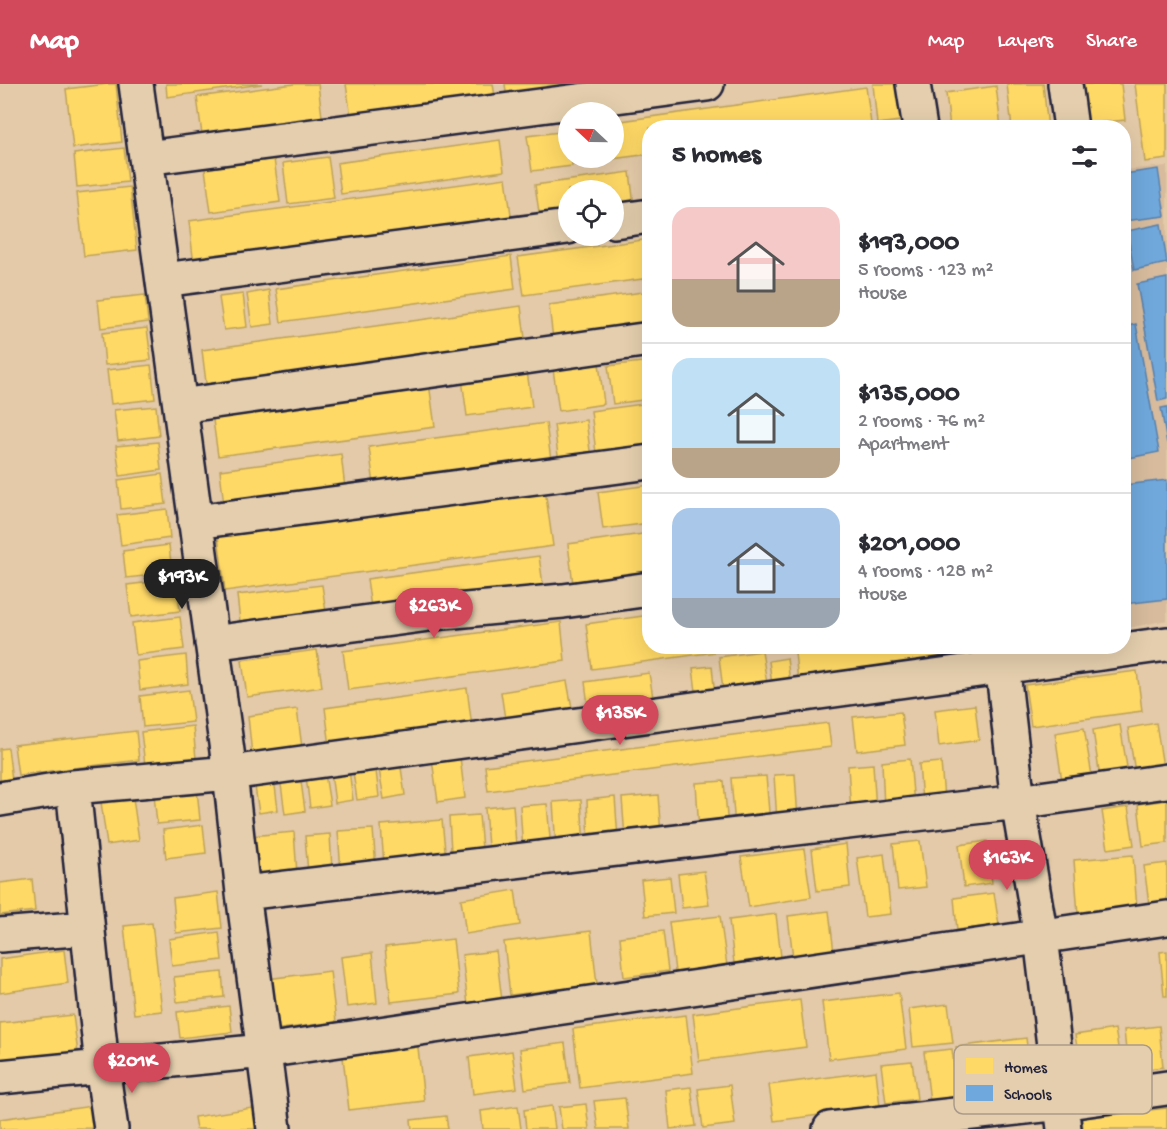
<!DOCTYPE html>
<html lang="en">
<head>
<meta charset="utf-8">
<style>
	body { margin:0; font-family:"Gochi Hand",sans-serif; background:#f2f2f3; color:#2b2b33; height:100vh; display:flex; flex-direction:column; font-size:22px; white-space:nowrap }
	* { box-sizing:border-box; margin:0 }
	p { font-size:20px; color:#7c7c81 }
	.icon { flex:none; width:33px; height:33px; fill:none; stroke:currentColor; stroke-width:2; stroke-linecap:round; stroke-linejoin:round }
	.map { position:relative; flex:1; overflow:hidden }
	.drawer { position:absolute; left:642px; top:36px; width:489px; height:534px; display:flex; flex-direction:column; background:#fff; border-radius:24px; box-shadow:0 6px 24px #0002 }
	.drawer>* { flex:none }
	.needle { width:39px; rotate:292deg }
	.tools { position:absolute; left:558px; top:18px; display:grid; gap:12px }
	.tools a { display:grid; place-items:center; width:66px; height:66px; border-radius:50%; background:#fff; box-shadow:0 6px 24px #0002; font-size:30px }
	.price { position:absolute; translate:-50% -51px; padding:0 14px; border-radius:21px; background:#d1495b; color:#fff; font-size:20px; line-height:39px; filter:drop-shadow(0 2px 3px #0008) }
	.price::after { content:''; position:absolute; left:50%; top:36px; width:18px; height:14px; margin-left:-9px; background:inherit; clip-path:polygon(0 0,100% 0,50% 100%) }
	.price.current { background:#222; color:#fff }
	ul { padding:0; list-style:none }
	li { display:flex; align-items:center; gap:18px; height:150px; padding:0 30px }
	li+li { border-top:2px solid #e1e1e2 }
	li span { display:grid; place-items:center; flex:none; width:168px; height:120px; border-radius:18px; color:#555 }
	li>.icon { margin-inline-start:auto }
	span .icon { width:72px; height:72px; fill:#fffc; stroke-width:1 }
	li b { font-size:26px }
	h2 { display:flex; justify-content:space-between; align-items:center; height:72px; padding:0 30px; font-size:26px }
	header { display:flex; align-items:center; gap:36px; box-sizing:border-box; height:84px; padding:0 30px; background:#d1495b; color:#fff }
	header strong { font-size:28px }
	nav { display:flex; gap:33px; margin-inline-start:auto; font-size:21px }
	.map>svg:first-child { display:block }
	.built { fill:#d7bb9c }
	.homes { fill:#ffd966; stroke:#bda259; stroke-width:1.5 }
	.schools { fill:#6fa8dc; stroke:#5880ac; stroke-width:1.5 }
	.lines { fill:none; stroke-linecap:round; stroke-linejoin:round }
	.street-casing { stroke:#22223b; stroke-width:38 }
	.street { stroke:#e4cead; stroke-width:33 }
	.key { fill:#e4cead; stroke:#aa9a8b; stroke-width:1.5 }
	.key-label { font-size:16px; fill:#22223b }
</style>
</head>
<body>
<header>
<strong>Map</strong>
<nav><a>Map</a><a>Layers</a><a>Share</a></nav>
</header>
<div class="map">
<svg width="1167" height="1045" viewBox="0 0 1167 1045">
	<rect width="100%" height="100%" fill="#e4caa8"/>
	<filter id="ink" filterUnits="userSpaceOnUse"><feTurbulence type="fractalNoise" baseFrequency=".0167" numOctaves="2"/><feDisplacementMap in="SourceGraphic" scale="12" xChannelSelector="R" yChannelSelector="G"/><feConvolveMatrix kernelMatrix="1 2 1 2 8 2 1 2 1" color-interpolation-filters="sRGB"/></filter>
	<g filter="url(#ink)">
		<path class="built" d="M1167 82V536L1124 545V86Z"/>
		<path class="homes" d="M108 0H116L122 58 73 64 66 5Z
			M166 0H262L167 13Z
			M294 0H318L323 41 203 58 197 13Z
			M346 0H493L495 13 351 33Z
			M505 0H618L507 15Z
			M873 0H902L907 36 877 40Z
			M1007 0H1043L1048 44H1012Z
			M1082 0H1121L1125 36 1087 40Z
			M1135 0H1167V75L1145 78Z
			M996 2 1001 44H950L946 9Z
			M866 3 871 40 844 44H650V70L581 79 580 74H614V38Z
			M568 47V74H571L572 82 532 87 527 52Z
			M500 56 504 87 341 110 337 79Z
			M124 64 128 98 77 103 74 70Z
			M328 73 334 114 288 120 283 79Z
			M274 75 280 118 211 128 205 85Z
			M630 88 634 122 614 125V106H568V131L540 135 535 101Z
			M506 94 512 138 194 182 189 137Z
			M130 103 137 166 84 172 77 109Z
			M650 155V194L524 211 518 173Z
			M511 172 515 205 281 238 276 205Z
			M269 206 273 240 252 243 247 210Z
			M650 207V250L554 264 549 221Z
			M243 210 247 243 224 246 219 213Z
			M145 211 148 238 101 244 98 216Z
			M521 222 527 271 208 315 202 266Z
			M147 244 151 276 105 281 102 249Z
			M650 277V315L613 320 608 282Z
			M599 279 604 320 559 327 553 285Z
			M151 281 155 315 111 320 107 286Z
			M527 287 532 323 467 332 462 295Z
			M429 299 435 343 218 372 212 329Z
			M650 319V362L596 369 591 327Z
			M156 322 159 352 118 357 114 326Z
			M586 336 592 382 560 387 554 341Z
			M546 339 552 384 375 408 369 363Z
			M158 358 161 386 120 392 116 362Z
			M341 370 346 413 225 430 220 386Z
			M162 390 166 420 121 425 118 396Z
			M544 398 553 462 225 507 217 444Z
			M650 401V439L603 445 598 408Z
			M167 425 170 454 121 461 117 431Z
			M650 449V497L574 508 568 460Z
			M169 461 172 489 126 494 123 467Z
			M539 472 544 508 372 531 367 495Z
			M176 495 180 527 131 533 127 501Z
			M322 501 327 535 241 546 237 511Z
			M650 531V562H759L592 585 586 540Z
			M180 533 184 565 136 571 132 539Z
			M561 538 565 577 348 606 343 567Z
			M843 562H944L946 578 798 597 795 569Z
			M317 566 322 603 247 613 242 576Z
			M762 567 767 600 723 606 719 573Z
			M186 571 188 600 140 606 137 577Z
			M787 574 790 599 772 601 769 577Z
			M712 582 715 613 697 615 693 584Z
			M1137 587 1142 627 1031 642 1025 601Z
			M649 589 654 620 589 629 585 598Z
			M567 597 572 624 505 635 501 608Z
			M467 604 472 643 330 662 325 624Z
			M189 606 193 638 143 643 140 612Z
			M975 621 979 656 939 662 935 626Z
			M297 625 302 664 252 671 248 632Z
			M901 628 905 661 857 667 853 633Z
			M828 639 831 663 488 707 485 682Z
			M1156 639 1163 683 1135 688 1128 644Z
			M1120 641 1128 689 1100 694 1093 646Z
			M193 642 196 675 145 681 141 648Z
			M1084 644 1092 692 1062 697 1055 649Z
			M136 647 139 676 18 691 14 661Z
			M8 664 13 704 0 706V665Z
			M459 665 465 714 438 718 431 668Z
			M910 675 914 721 884 724 882 678Z
			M400 677 405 711 384 715 378 679Z
			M375 678 379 713 357 716 352 681Z
			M941 678 944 715 922 717 919 680Z
			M873 680 876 727 851 729 848 682Z
			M349 686 353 716 335 719 331 689Z
			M300 690 305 727 285 730 280 693Z
			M325 690 330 721 310 724 306 692Z
			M795 690 798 736 777 737 774 691Z
			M766 692 770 740 735 743 731 694Z
			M274 694 278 726 259 729 254 696Z
			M724 697 728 744 699 747 696 699Z
			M197 705 200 736 157 740 154 710Z
			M658 711 661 751 625 754 622 714Z
			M615 713 618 755 589 758 587 716Z
			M133 714 139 756 107 761 101 718Z
			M581 716 584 762 556 764 553 718Z
			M1167 716V759L1143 762 1138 720Z
			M547 720 551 765 523 767 520 722Z
			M513 721 516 761 488 763 485 724Z
			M1128 723 1134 761 1108 765 1102 727Z
			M479 731 482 765 451 767 449 733Z
			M442 736 446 776 384 781 381 741Z
			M203 741 206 769 166 774 163 746Z
			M373 745 376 785 341 788 338 747Z
			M294 748 297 790 254 794 251 752Z
			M330 750 332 787 308 789 305 752Z
			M920 757 926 803 898 806 893 760Z
			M987 757 992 799 964 803 959 761Z
			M846 760 850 803 817 807 812 765Z
			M804 765 811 813 749 823 741 773Z
			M884 770 891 830 865 833 857 774Z
			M1133 771 1137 826 1078 831 1074 776Z
			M1167 779V818L1149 820 1144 782Z
			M704 787 709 821 682 824 678 790Z
			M670 793 674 829 645 832 641 796Z
			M32 795 35 827 0 831V799Z
			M515 806 520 841 466 850 461 815Z
			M218 808 222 844 176 849 173 814Z
			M994 809 999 841 957 846 954 814Z
			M829 827 835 877 794 882 788 832Z
			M776 830 781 873 734 879 729 836Z
			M720 832 728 889 676 896 669 838Z
			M152 839 162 927 134 930 124 842Z
			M591 847 597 901 510 911 504 858Z
			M663 847 668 887 624 893 620 853Z
			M219 848 222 876 172 882 169 855Z
			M453 855 459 910 391 918 385 863Z
			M64 866 68 899 0 909V875Z
			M496 867 502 917 468 921 462 871Z
			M1167 867V912H1164L1160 868Z
			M372 869 377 919 347 923 341 873Z
			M330 887 336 938 273 946 267 895Z
			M222 888 224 913 177 918 174 893Z
			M899 909 906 965 829 975 822 918Z
			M800 916 806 963 699 977 693 930Z
			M948 920 953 959 913 963 909 925Z
			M229 922 232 948 180 954 177 928Z
			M73 931 78 970 0 979V939Z
			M686 931 693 989 580 1004 573 945Z
			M1159 942 1163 983 1128 987 1124 946Z
			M1115 945 1121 981 1081 987 1075 951Z
			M1026 954 1033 1011 963 1020 956 963Z
			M417 955 424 1017 349 1026 342 964Z
			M565 959 570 999 525 1005 520 965Z
			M952 965 959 1023 931 1026 924 968Z
			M512 967 517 1004 473 1010 469 973Z
			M912 977 917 1015 886 1019 881 980Z
			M876 987 880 1023 774 1037 769 1001Z
			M730 1001 735 1040 703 1044 698 1005Z
			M691 1003 696 1042 670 1045 666 1006Z
			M625 1014 629 1045H598L594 1017Z
			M586 1020 589 1045H562L559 1023Z
			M92 1022 95 1044 0 1045V1035Z
			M518 1022 521 1045H483L481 1027Z
			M552 1022 555 1045H526L524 1026Z
			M258 1023 261 1045H196L194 1033Z
			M1167 1024V1045H1083L1082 1034Z
			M446 1032 448 1045H412L411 1036Z"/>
		<path class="schools" d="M1158 85 1165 132 1124 137V90Z
			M1161 140 1167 179 1134 186 1127 147Z
			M1167 194V315L1158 317 1137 200Z
			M1136 240 1159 368 1124 375V243Z
			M1167 323V359L1161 324Z
			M1167 396V515L1124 520V401Z"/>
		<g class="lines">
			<defs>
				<path id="street" d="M136 0 230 689 243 809 274 1045
					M913 0 920 44
					M1065 0 1071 44
					M146 74 707 0
					M614 137 650 132
					M163 196 568 143
					M180 322 650 255
					M195 438 650 378
					M212 559 444 528 563 517 650 505
					M1000 562 1018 718 1041 853 1064 1045
					M73 703 102 982 111 1045
					M0 715 73 703 230 689 1167 560
					M243 809 1018 718 1167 697
					M0 851 87 844
					M0 993 264 967 1167 834
					M830 1045 1061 1019 1167 1004"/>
			</defs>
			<use href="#street" class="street-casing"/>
			<use href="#street" class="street"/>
		</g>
	</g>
	<rect x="954" y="961" width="198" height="69" rx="9" class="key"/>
	<rect x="966" y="974" width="27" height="16" fill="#ffd966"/>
	<rect x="966" y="1001" width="27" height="16" fill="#6fa8dc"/>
	<g class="key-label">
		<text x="1004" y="988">Homes</text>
		<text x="1004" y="1015">Schools</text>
	</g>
</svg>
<div class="tools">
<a><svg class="needle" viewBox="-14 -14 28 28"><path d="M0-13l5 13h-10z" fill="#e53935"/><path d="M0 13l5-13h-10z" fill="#7c7c81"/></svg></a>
<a><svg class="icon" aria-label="locate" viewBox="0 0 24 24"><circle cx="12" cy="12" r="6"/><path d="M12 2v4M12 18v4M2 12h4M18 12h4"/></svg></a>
</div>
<b class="price current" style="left:182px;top:526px">$193K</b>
<b class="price" style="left:434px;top:555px">$263K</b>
<b class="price" style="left:620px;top:662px">$135K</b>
<b class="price" style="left:1007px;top:807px">$163K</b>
<b class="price" style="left:132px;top:1010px">$201K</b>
<section class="drawer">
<h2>5 homes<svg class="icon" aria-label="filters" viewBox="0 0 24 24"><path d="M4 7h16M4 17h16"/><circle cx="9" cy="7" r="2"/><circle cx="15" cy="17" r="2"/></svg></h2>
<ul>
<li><span style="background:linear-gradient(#f6c9c9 60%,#b9a48a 0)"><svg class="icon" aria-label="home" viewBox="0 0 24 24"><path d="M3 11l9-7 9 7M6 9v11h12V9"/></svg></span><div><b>$193,000</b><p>5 rooms · 123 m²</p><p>House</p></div></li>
<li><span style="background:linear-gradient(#bfe0f5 75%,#b9a48a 0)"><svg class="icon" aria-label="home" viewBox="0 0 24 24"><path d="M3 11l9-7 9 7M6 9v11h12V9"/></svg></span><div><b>$135,000</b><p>2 rooms · 76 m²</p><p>Apartment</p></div></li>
<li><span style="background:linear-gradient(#a9c7e8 75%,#9aa5b1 0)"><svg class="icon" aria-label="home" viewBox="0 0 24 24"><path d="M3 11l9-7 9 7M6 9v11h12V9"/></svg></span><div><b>$201,000</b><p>4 rooms · 128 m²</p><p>House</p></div></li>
</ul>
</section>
</div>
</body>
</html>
